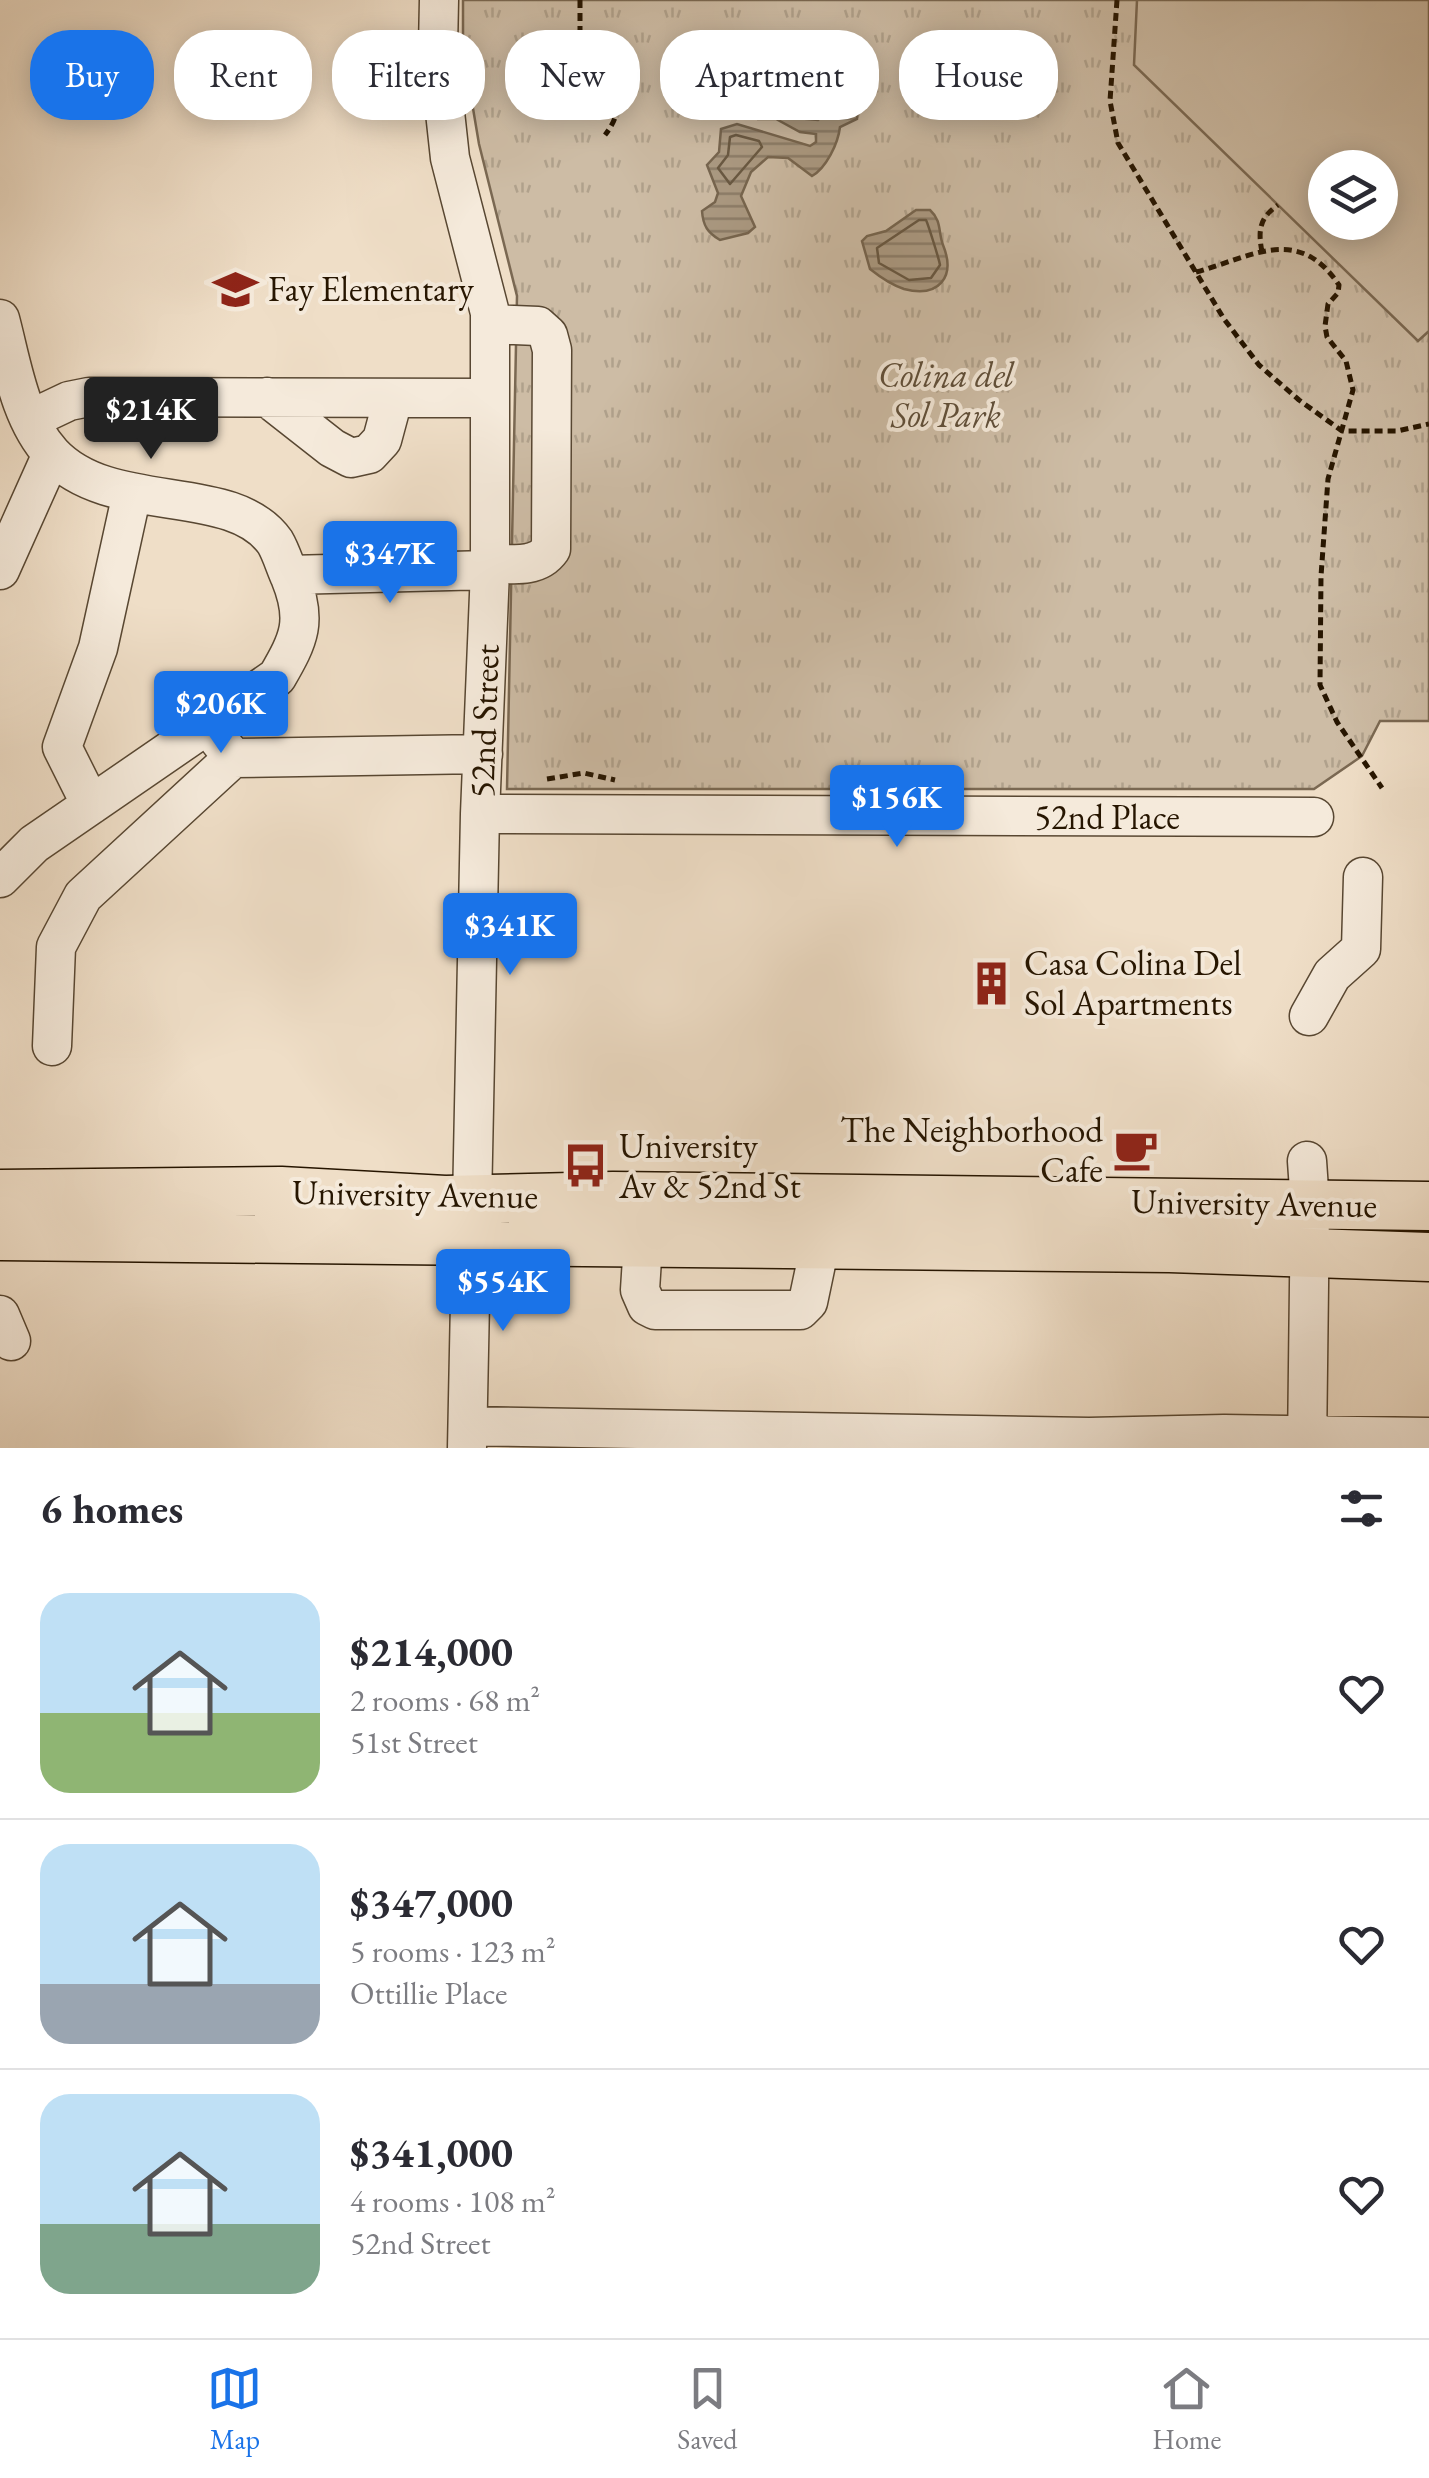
<!DOCTYPE html>
<html lang="en">
<head>
<meta charset="utf-8">
<style>
	body { margin:0; font-family:"EB Garamond",serif; background:#f2f2f3; color:#2b2b33; height:100vh; display:flex; flex-direction:column; font-size:38px; white-space:nowrap }
	* { box-sizing:border-box; margin:0 }
	p { font-size:32px; color:#7c7c81 }
	.icon { flex:none; width:55px; height:55px; fill:none; stroke:currentColor; stroke-width:2; stroke-linecap:round; stroke-linejoin:round }
	.map { position:relative; height:1448px; overflow:hidden }
	.side { display:flex; flex-direction:column; background:#fff; flex:1 }
	.side>* { flex:none }
	.banner { position:absolute; left:30px; top:30px; width:1370px; height:90px; display:flex; gap:20px }
	.controls { position:absolute; left:1308px; top:150px; display:grid; gap:20px }
	.controls a { display:grid; place-items:center; width:90px; height:90px; border-radius:50%; background:#fff; box-shadow:0 5px 25px #0003; font-size:50px }
	.price { position:absolute; translate:-50% -85px; padding:0 22px; border-radius:10px; background:#1a73e8; color:#fff; font-size:32px; line-height:65px; filter:drop-shadow(0 2px 5px #0008) }
	.price::after { content:''; position:absolute; left:50%; top:60px; width:30px; height:22px; margin-left:-15px; background:inherit; clip-path:polygon(0 0,100% 0,50% 100%) }
	.price.on { background:#222; color:#fff }
	ul { padding:0; list-style:none }
	li { display:flex; align-items:center; gap:30px; height:250px; padding:0 40px }
	li+li { border-top:2px solid #e1e1e2 }
	li span { display:grid; place-items:center; flex:none; width:280px; height:200px; border-radius:30px; color:#555 }
	li>.icon { margin-inline-start:auto }
	span .icon { width:120px; height:120px; fill:#fffc; stroke-width:1 }
	li b { font-size:42px }
	h2 { display:flex; justify-content:space-between; align-items:center; height:120px; padding:0 40px; font-size:42px }
	.tag { padding:0 35px; border-radius:40px; background:#fff; box-shadow:0 5px 25px #0003; font-size:35px; line-height:90px }
	.tag.on { background:#1a73e8; color:#fff }
	.tab-bar { display:flex; justify-content:space-around; align-items:center; height:140px; border-top:2px solid #e1e1e2; background:#fff; font-size:28px; color:#7c7c81 }
	.tab-bar a { display:grid; justify-items:center; gap:5px }
	.tab-bar .on { color:#1a73e8 }
	.map>svg:first-child { display:block }
	.grass { fill:url(#grass-tufts); stroke:#7a6852; stroke-width:2.5; fill-rule:evenodd }
	.garden { fill:#cdbca5; stroke:#7a6852; stroke-width:2.5; fill-rule:evenodd }
	.water { fill:url(#water-rules); stroke:#76654f; stroke-width:2.5 }
	.lines { fill:none; stroke-linecap:round; stroke-linejoin:round }
	.shore { stroke:#685842; stroke-width:2.5 }
	.minor-casing { stroke:#584732; stroke-width:41 }
	.major-casing { stroke:#261500; stroke-width:51 }
	.path { stroke:#261500; stroke-width:5; stroke-dasharray:8 5; stroke-linecap:butt }
	.minor { stroke:#f5eadb; stroke-width:38 }
	.major { stroke:#efdec7; stroke-width:48 }
	.labels { text-anchor:middle; stroke-width:8; stroke-linejoin:round; paint-order:stroke }
	.poi-label { font-size:35px; fill:#261500; stroke:#f5eadb; text-anchor:start }
	.park-label { font-size:35px; font-style:italic; fill:#604f3a; stroke:#f5eadb }
	.street-label { font-size:35px; fill:#261500; stroke:#f5eadb }
</style>
</head>
<body>
<div class="map">
<svg width="1429" height="1448" viewBox="0 0 1429 1448">
	<defs>
		<pattern id="grass-tufts" width="24" height="20" patternUnits="userSpaceOnUse" patternTransform="scale(2.5)"><rect width="24" height="20" fill="#cdbca5"/><path d="M3 7l-1-3M5 7V3M7 7l1-3M15 17l-1-3M17 17v-4M19 17l1-3" fill="none" stroke="#b0a18c"/></pattern>
		<pattern id="water-rules" width="6" height="5" patternUnits="userSpaceOnUse" patternTransform="scale(2.5)"><rect width="6" height="5" fill="#ab9a83"/><path d="M0 2.5h6" fill="none" stroke="#8b7c69"/></pattern>
	</defs>
	<rect width="100%" height="100%" fill="#efdec7"/>
	<filter id="stains"><feTurbulence type="fractalNoise" baseFrequency=".002" numOctaves="4"/><feColorMatrix values="0 0 0 0 .2 0 0 0 0 .09 0 0 0 0 .02 0 0 0 .5 -.17"/></filter>
	<radialGradient id="worn" r=".72"><stop offset=".6" stop-color="#630" stop-opacity="0"/><stop offset="1" stop-color="#630" stop-opacity=".3"/></radialGradient>
	<path class="grass" d="M463 0H1429V721H1380L1362 756 1314 789H507L517 296 479 144 463 49ZM1325 168H1380V222H1325Z"/>
	<path class="garden" d="M1137 0H1429V331L1418 341 1134 65ZM1325 168H1380V222H1325Z"/>
	<path class="water" d="M842 84H850L859 90 857 119 840 127C838 144 826 168 812 176L788 158 768 157 751 172 741 196 755 227 748 233 720 240C708 233 703 226 702 211L715 202 718 193 707 165 719 152 721 129 737 124 810 146 816 142V134L800 132 776 119H758L753 104 772 100 796 118 818 120 830 109C825 96 828 90 842 84Z
		M916 210H930C942 221 938 232 943 245 956 277 939 298 904 289 892 285 880 277 870 269L862 241 867 236 886 231Z"/>
	<g class="lines">
		<path class="shore" d="M736 135 759 141 762 147 730 184 718 168 728 155 730 137Z
			M919 220H926C928 224 939 259 940 265L931 278 909 280 879 263 877 248Z"/>
		<defs>
			<path id="minor" d="M439 0 438 48 450 158 490 313V570L480 814 467 1448
				M0 319C12 364 19 418 52 454 111 517 232 481 275 542 281 552 285 566 290 577 308 621 299 639 277 677L34 844 0 878
				M490 324 538 326 548 335 552 350 551 549C537 569 511 564 490 563
				M267 397 332 448 351 458 369 454 382 440 393 399
				M31 419 69 401 89 397 490 398
				M0 570 52 454
				M289 575 490 570
				M219 740 233 758 483 754
				M91 805 62 747 98 648 132 493
				M480 814 1314 817
				M1309 1016 1332 975 1361 949 1363 877
				M52 1046 56 947 83 896 233 758
				M1307 1161 1310 1204 1307 1448
				M643 1243 640 1290 647 1306 655 1310H800L808 1302 820 1245
				M0 1315 11 1341
				M468 1426 1089 1437 1224 1434 1429 1437"/>
			<path id="major" d="M0 1194 281 1191 445 1200 613 1196 1429 1206
				M0 1236 1170 1248 1429 1257"/>
		</defs>
		<use href="#minor" class="minor-casing"/>
		<use href="#major" class="major-casing"/>
		<path class="path" d="M580 0V38C601 68 636 96 605 135
			M1117 0 1110 101 1118 143 1224 319 1259 365 1299 400 1342 431H1397L1429 424
			M1262 252C1258 231 1259 218 1278 205
			M1196 272C1252 257 1298 224 1339 285L1338 293 1328 304 1325 326 1327 337 1346 361 1353 390 1328 479 1321 576 1320 685 1337 722 1382 788
			M547 779 584 773 615 780"/>
		<use href="#minor" class="minor"/>
		<use href="#major" class="major"/>
	</g>
	<defs>
		<symbol id="school-bare" viewBox="-9 -9 18 18"><path d="M0-5L7-2L0 1L-7-2ZM-4 1L0 2.5L4 1V4Q0 6-4 4Z" fill="#8f2418" stroke="#f5eadb" stroke-width="2.5" paint-order="stroke"/></symbol>
		<symbol id="building-bare" viewBox="-9 -9 18 18"><path d="M-4-6H4V6H1V3H-1V6H-4ZM-2.5-4.3h1.7v1.8h-1.7ZM.8-4.3h1.7v1.8H.8ZM-2.5-1h1.7V.8h-1.7ZM.8-1h1.7V.8H.8Z" fill="#8f2418" stroke="#f5eadb" stroke-width="2.5" paint-order="stroke"/></symbol>
		<symbol id="cafe-bare" viewBox="-9 -9 18 18"><path d="M-5.5-4.5H6V0H3Q3 3.5 0 3.5H-2.5Q-5.5 3.5-5.5 0ZM3-3.2v2h1.7v-2ZM-6 4.5H4V6H-6Z" fill="#8f2418" stroke="#f5eadb" stroke-width="2.5" paint-order="stroke"/></symbol>
		<symbol id="bus-bare" viewBox="-9 -9 18 18"><path d="M-5-6H5V4H4V6H2V4H-2V6H-4V4H-5ZM-3.5-4V0h7V-4ZM-3.5 1.2v1.5H-2V1.2ZM2 1.2v1.5H3.5V1.2Z" fill="#8f2418" stroke="#f5eadb" stroke-width="2.5" paint-order="stroke"/></symbol>
	</defs>
	<g fill-rule="evenodd">
		<use href="#school-bare" x="204" y="258" width="63" height="63"/>
		<use href="#building-bare" x="960" y="952" width="63" height="63"/>
		<use href="#cafe-bare" x="1104" y="1118" width="63" height="63"/>
		<use href="#bus-bare" x="554" y="1134" width="63" height="63"/>
	</g>
	<g class="labels">
		<g class="poi-label">
			<text x="268" y="301">Fay Elementary</text>
			<text x="1024" y="975">Casa Colina Del<tspan x="1024" dy="40">Sol Apartments</tspan></text>
			<text x="1103" y="1142" text-anchor="end">The Neighborhood<tspan x="1103" dy="40">Cafe</tspan></text>
			<text x="619" y="1158">University<tspan x="619" dy="40">Av &amp; 52nd St</tspan></text>
		</g>
		<g class="park-label">
			<text x="946" y="387">Colina del<tspan x="946" dy="40">Sol Park</tspan></text>
		</g>
		<g class="street-label">
			<text transform="translate(484 721) rotate(-88)" y="12">52nd Street</text>
			<text x="1107" y="829">52nd Place</text>
			<text transform="translate(415 1194) rotate(1)" y="12">University Avenue</text>
			<text transform="translate(1254 1203) rotate(1)" y="12">University Avenue</text>
		</g>
	</g>
	<rect width="100%" height="100%" filter="url(#stains)"/>
	<rect width="100%" height="100%" fill="url(#worn)"/>
</svg>
<div class="controls">
<a><svg class="icon" aria-label="layers" viewBox="0 0 24 24"><path d="M12 4l9 5-9 5-9-5zM3 14l9 5 9-5"/></svg></a>
</div>
<b class="price on" style="left:151px;top:462px">$214K</b>
<b class="price" style="left:390px;top:606px">$347K</b>
<b class="price" style="left:221px;top:756px">$206K</b>
<b class="price" style="left:897px;top:850px">$156K</b>
<b class="price" style="left:510px;top:978px">$341K</b>
<b class="price" style="left:503px;top:1334px">$554K</b>
<div class="banner">
<a class="tag on">Buy</a>
<a class="tag">Rent</a>
<a class="tag">Filters</a>
<a class="tag">New</a>
<a class="tag">Apartment</a>
<a class="tag">House</a>
</div>
</div>
<section class="side">
<h2>6 homes<svg class="icon" aria-label="filters" viewBox="0 0 24 24"><path d="M4 7h16M4 17h16"/><circle cx="9" cy="7" r="2"/><circle cx="15" cy="17" r="2"/></svg></h2>
<ul>
<li><span style="background:linear-gradient(#bfe0f5 60%,#8fb573 0)"><svg class="icon" aria-label="home" viewBox="0 0 24 24"><path d="M3 11l9-7 9 7M6 9v11h12V9"/></svg></span><div><b>$214,000</b><p>2 rooms · 68 m²</p><p>51st Street</p></div><svg class="icon" aria-label="heart" viewBox="0 0 24 24"><path d="M12 20l-8-8c-3-5 5-10 8-4 3-6 11-1 8 4z"/></svg></li>
<li><span style="background:linear-gradient(#bfe0f5 70%,#9aa5b1 0)"><svg class="icon" aria-label="home" viewBox="0 0 24 24"><path d="M3 11l9-7 9 7M6 9v11h12V9"/></svg></span><div><b>$347,000</b><p>5 rooms · 123 m²</p><p>Ottillie Place</p></div><svg class="icon" aria-label="heart" viewBox="0 0 24 24"><path d="M12 20l-8-8c-3-5 5-10 8-4 3-6 11-1 8 4z"/></svg></li>
<li><span style="background:linear-gradient(#bfe0f5 65%,#7fa58c 0)"><svg class="icon" aria-label="home" viewBox="0 0 24 24"><path d="M3 11l9-7 9 7M6 9v11h12V9"/></svg></span><div><b>$341,000</b><p>4 rooms · 108 m²</p><p>52nd Street</p></div><svg class="icon" aria-label="heart" viewBox="0 0 24 24"><path d="M12 20l-8-8c-3-5 5-10 8-4 3-6 11-1 8 4z"/></svg></li>
</ul>
</section>
<nav class="tab-bar">
<a class="on"><svg class="icon" aria-label="map" viewBox="0 0 24 24"><path d="M3 6l6-2 6 2 6-2v14l-6 2-6-2-6 2zM9 4v14M15 6v14"/></svg>Map</a>
<a><svg class="icon" aria-label="saved" viewBox="0 0 24 24"><path d="M7 4h10v16l-5-4-5 4z"/></svg>Saved</a>
<a><svg class="icon" aria-label="home" viewBox="0 0 24 24"><path d="M3 11l9-7 9 7M6 9v11h12V9"/></svg>Home</a>
</nav>
</body>
</html>
